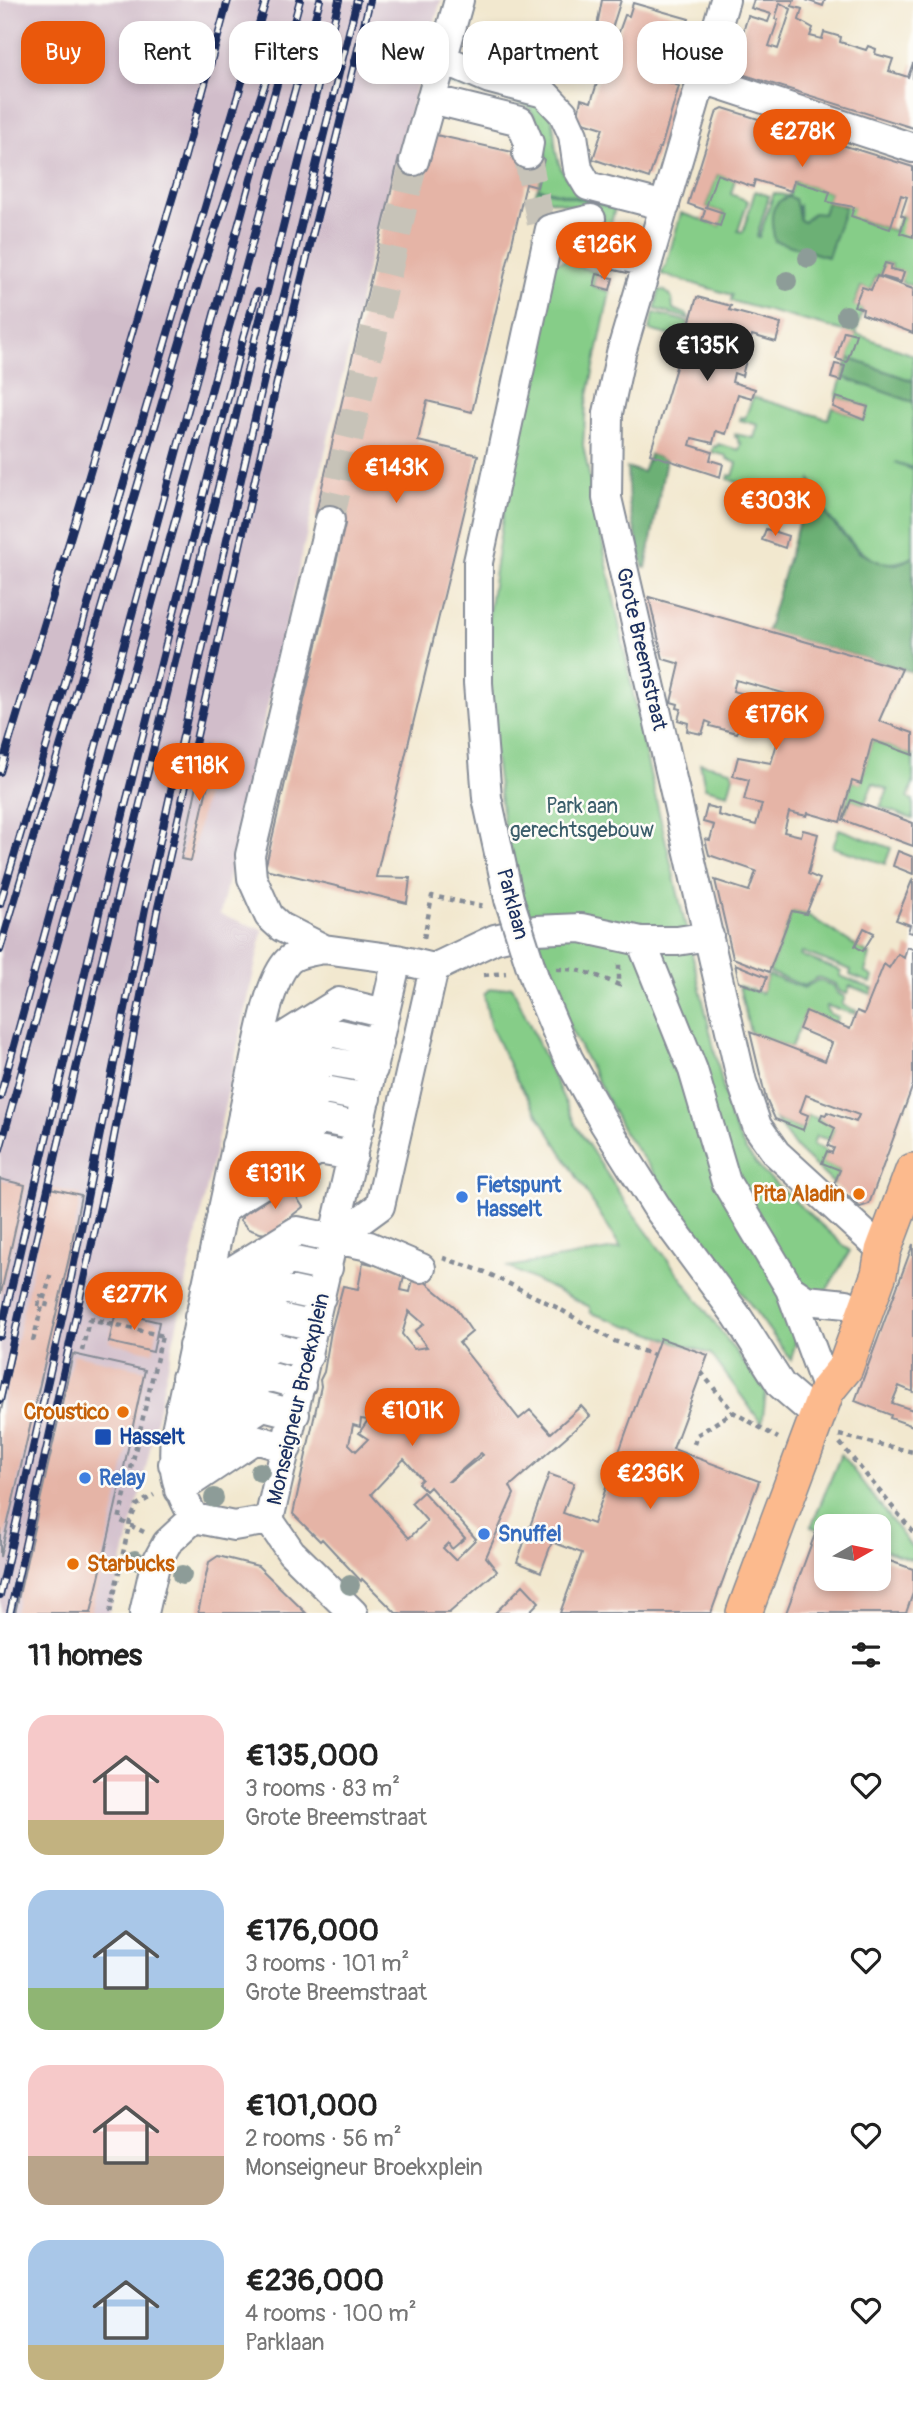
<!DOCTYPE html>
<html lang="en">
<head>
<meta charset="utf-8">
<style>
	body { margin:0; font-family:Pangolin,sans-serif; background:#f6f6f6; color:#222; height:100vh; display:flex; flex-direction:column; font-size:26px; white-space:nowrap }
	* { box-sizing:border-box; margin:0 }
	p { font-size:23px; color:#767676 }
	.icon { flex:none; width:38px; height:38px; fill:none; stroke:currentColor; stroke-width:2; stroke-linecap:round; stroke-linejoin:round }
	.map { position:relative; height:1613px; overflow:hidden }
	.drawer { display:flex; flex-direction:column; background:#fff; flex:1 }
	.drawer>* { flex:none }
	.top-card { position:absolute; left:21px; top:21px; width:872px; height:63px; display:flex; gap:14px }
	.needle { width:46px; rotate:81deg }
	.tools { position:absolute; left:814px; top:1514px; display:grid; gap:14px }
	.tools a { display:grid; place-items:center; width:77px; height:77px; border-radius:14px; background:#fff; box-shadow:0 4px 10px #0003; font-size:35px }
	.price { position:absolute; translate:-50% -60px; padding:0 16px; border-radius:24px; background:#ea580c; color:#fff; font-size:23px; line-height:46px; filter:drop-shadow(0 2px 4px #0008) }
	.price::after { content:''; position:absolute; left:50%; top:42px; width:21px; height:16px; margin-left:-10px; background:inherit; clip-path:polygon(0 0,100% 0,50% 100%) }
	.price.current { background:#222; color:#fff }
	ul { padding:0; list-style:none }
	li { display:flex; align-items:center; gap:21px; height:175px; padding:0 28px }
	li span { display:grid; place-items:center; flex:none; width:196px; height:140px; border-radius:21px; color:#555 }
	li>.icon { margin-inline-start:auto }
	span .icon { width:84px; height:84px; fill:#fffc; stroke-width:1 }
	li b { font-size:30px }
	h2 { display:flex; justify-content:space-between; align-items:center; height:84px; padding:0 28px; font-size:30px }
	.pill { padding:0 24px; border-radius:21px; background:#fff; box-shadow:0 4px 10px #0003; font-size:24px; line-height:63px }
	.pill.current { background:#ea580c; color:#fff }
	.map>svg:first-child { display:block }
	.industrial { fill:#d1bdca }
	.green { fill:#86cd88; stroke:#507e73; stroke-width:2 }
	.forest { fill:#6cb074; stroke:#447069; stroke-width:2 }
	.building { fill:#e5b4a6; fill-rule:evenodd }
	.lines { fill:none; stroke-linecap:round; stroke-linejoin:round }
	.minor-tunnel { stroke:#c7c3b8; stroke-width:28; stroke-dasharray:28 14; stroke-linecap:butt }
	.minor-casing { stroke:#868c96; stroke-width:32 }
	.major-casing { stroke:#868c96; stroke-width:38 }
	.path { stroke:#868c96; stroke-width:4.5; stroke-dasharray:5 5; stroke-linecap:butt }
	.minor { stroke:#fff; stroke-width:28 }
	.major { stroke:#fcba8d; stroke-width:35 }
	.rail-casing { stroke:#1b2f5e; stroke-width:8 }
	.rail { stroke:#fdfcf7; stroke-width:5; stroke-dasharray:16; stroke-linecap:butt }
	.minor-bridge-casing { stroke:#868c96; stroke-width:32; stroke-linecap:butt }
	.minor-bridge { stroke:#fff; stroke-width:28 }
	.tree { fill:#8d9c98 }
	.food-dot { fill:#e8710a; stroke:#fdfcf7; stroke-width:2.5 }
	.shop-dot { fill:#3f7fe0; stroke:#fdfcf7; stroke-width:2.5 }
	.transit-dot { fill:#1a4fb4; stroke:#fdfcf7; stroke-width:2.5 }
	.labels { text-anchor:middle; stroke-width:5; stroke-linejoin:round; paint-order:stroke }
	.street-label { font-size:21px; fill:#1b2f5e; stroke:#fdfcf7 }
	.park-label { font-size:21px; fill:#3b5e6b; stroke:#fdfcf7 }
	.shop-label { font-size:21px; font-weight:bold; fill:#366cbe; stroke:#fdfcf7; text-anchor:start }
	.food-label { font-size:21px; font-weight:bold; fill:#c56008; stroke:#fdfcf7; text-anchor:end }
	.transit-label { font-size:21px; font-weight:bold; fill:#164399; stroke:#fdfcf7; text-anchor:start }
</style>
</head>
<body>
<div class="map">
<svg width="913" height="1613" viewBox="0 0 913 1613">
	<rect width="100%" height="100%" fill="#fdfcf7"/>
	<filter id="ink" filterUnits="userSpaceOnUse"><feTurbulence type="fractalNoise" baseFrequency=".0143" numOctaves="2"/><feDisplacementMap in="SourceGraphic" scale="14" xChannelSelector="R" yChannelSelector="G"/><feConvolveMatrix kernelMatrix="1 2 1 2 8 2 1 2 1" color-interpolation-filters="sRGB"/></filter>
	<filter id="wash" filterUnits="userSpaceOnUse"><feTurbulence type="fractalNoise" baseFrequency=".00686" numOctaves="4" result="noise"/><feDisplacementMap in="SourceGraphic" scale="28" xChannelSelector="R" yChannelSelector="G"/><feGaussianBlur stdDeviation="1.57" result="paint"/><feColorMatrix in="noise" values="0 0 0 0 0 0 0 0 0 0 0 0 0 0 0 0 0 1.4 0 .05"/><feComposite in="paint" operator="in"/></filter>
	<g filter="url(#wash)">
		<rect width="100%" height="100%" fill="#f2e8cf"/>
		<path class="industrial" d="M0 0H441L371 251 220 915 263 930 143 1481 109 1613H0Z"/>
		<path class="green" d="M451 77C476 83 531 90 547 110 554 118 554 130 555 141 558 186 579 188 615 206L538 188C541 179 546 168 546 160 545 141 539 118 526 105L449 85Z
			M717 174 735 180 731 194 748 201 738 231 743 232 755 191 769 196 757 236 759 237 774 193 789 196 794 181 830 192 823 214 810 217 805 223 800 220 799 206 775 241 828 257 846 204 854 207 861 220 895 231 901 215 905 217 913 237V286L901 282 903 272 890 269 892 265 885 263 880 276H876L871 290 861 287 854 305 863 309 856 334 913 355V381L848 358 855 334 731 301 732 295 661 274 666 265 681 213 720 226 724 213 706 207Z
			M537 189 615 208 600 267 582 263 577 266 596 272 593 286 610 292 586 405 583 445 644 748 731 1121 746 1151 763 1172 850 1251 796 1341 791 1360 624 1132 568 1024 522 895 504 826 490 719 489 612 517 419 553 263 594 255 603 214 535 196Z
			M659 290 665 291 672 298 673 309 686 314 690 319 655 309Z
			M654 313 689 322 684 339 649 330Z
			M842 377 913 402V468L895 462 913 470V557C881 572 866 558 845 535 835 524 827 516 820 504L804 505 728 479 729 475 733 476 737 463 727 459V456L712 452 714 446 717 447 718 444 739 450 741 443 738 442V438L735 437V434L754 438 758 425 740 420 741 417 745 418 753 397 828 419 833 407 864 420 868 407 836 397Z
			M872 740 913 755V784L908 798 913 800V819L880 807 888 790 873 783 864 805 851 800 846 812H843L852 781 861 783Z
			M700 763 731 770 733 776 728 794 705 788Z
			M839 829 891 848 885 864 833 847Z
			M792 911 806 914 870 955 865 972 873 977 871 983 850 975 851 970 802 952 800 955 841 971 840 976 873 989 871 994 850 986 847 994 839 991 836 984 818 977 804 986 769 972Z
			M768 975 804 988 818 980 834 986 837 993 845 997 842 1005 857 1011 856 1014 827 1006 826 1009 830 1014 838 1017 835 1023 806 1012 791 1048 750 1032 739 986 761 993Z
			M512 986 576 1126 627 1205 766 1392 762 1424 711 1354 591 1313 590 1307 508 1267 621 1248 516 1079 490 1025 484 995 488 990Z
			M808 1115 831 1124 830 1126 835 1128 830 1140 816 1136 813 1145 827 1151 823 1163 840 1170 834 1184 797 1149 775 1119 802 1130Z
			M841 1454 913 1549V1560L879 1549 878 1526H826V1532L811 1527Z"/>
		<path class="forest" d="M789 197 795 199 800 220 804 222 813 213 823 214 827 202 845 207 828 257 775 241C771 224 767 202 789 197Z
			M848 358 913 381V402L842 377Z
			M650 454 666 459 646 568 643 567 629 504 627 468 643 472Z
			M811 480 828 518 860 553 879 562 898 564 913 557V672L767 631Z"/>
		<g id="blocks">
			<path class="building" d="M602 0H621L608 41 595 36Z
				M754 0H794L792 6 802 9 799 20 813 28 810 36 822 39 824 32 841 37 840 42 866 50 868 46 876 49 875 54 893 59 889 71 908 77 913 63V128L735 72 732 66 748 16 768 22 771 14 751 8ZM780 3 791 9 778 49 769 46 778 20 775 19Z
				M806 0H825L823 6Z
				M633 3 689 19 668 82 679 86 661 148H659L649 178 593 159 603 128 577 120 581 99 591 102 600 74 597 73 607 41 615 43 625 15 629 16Z
				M723 108 913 167V237L900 233 905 217 901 215 907 197 901 195 890 229 851 216 854 207 827 202 830 192 794 181 791 191 755 180 753 187 717 174 706 207 724 213 720 226 702 220 705 210 688 204 717 111Z
				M436 135 544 159 537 187 526 184 472 412 427 401 418 441 478 455 376 877 410 878 407 903 265 869 345 524 315 517 399 157 429 164Z
				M885 263 892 265 890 269 904 272 901 282 880 276Z
				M597 274 613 278 610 290 594 286Z
				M877 276 913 289V333L862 314 863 309 854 306 862 287 871 290Z
				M697 297 731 306 729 310 781 324 776 342 752 335 748 348 737 345 735 353 747 356 742 376 734 373 732 382 755 389 752 398 738 394 726 434 716 431 713 443 692 438 690 445 712 452 710 460 723 464 720 477 650 454Z
				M844 331 856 334 847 362 836 359Z
				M835 364 845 366 841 381 831 378Z
				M836 397 868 407 864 420 833 407Z
				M766 529 788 536 785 548 762 540Z
				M649 597 902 669 879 721 913 733V755L872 740 861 784 852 781 840 822 808 813 807 816 789 812 784 832 801 836 803 830 818 834 808 874 820 879 806 914 792 911 769 972 733 958 715 880 749 891 756 871 709 855 705 839 710 840 714 825 703 822 707 806 719 809 718 815 756 825 762 804 744 800 749 780 733 776 738 757 771 763 779 737 739 727 737 733 710 726 711 723 706 721 702 734 687 731 688 723 678 720 681 709 677 708 678 704 671 702 680 664 663 659ZM736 680 790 695 785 713 753 703 755 697 733 691Z
				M206 744 216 747 191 861 181 859Z
				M851 800 913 823V846L843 820Z
				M898 851 913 857V874L893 866Z
				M913 878V933L908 932 910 925 896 920Z
				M864 928 874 933 863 951 855 946Z
				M907 947 913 949V1085L869 1204 860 1207 834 1184 840 1170 822 1163 827 1151 832 1153 834 1148 828 1146 835 1128 820 1120 822 1114 826 1115 827 1112 856 1122 859 1115 806 1095 800 1112 808 1115 803 1130 775 1119 766 1099 750 1032 825 1061 832 1043 799 1029 806 1011 850 1029 857 1011 864 1014 884 964 889 968 898 954 904 958Z
				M735 964 767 977 762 991 739 982Z
				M0 1179 25 1185 1 1293H0Z
				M300 1182 302 1186 308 1187 311 1193 307 1197 301 1196 297 1198 303 1207 281 1224 284 1230 272 1235 260 1233 248 1229 240 1220 245 1214 274 1195 276 1197Z
				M50 1188 81 1195 69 1258 0 1557V1415Z
				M913 1244V1392L899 1386 892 1403 913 1410V1426L890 1418 891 1415 855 1401Z
				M363 1262 405 1272 401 1290 410 1292 414 1275H417L455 1307 472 1332 459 1343 519 1419 530 1410 551 1433 581 1406 590 1416 510 1486 514 1494 486 1557 497 1571 449 1613H396L362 1579 361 1581 322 1539 320 1541 293 1514 321 1386 320 1380 324 1372 331 1331 343 1286 358 1289ZM409 1311 424 1324 415 1331 427 1347 414 1349 402 1334ZM361 1419 368 1420 359 1433 368 1439 356 1451 349 1444 353 1425 360 1427ZM481 1453 483 1455 450 1481H449ZM404 1459 422 1479 418 1483 426 1491 430 1487 476 1539 455 1560 443 1548 448 1543 452 1549 465 1538 423 1492 411 1503 427 1521 409 1538 371 1494Z
				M116 1312 159 1322 153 1352 109 1342Z
				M660 1338 708 1355 673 1449 759 1481 711 1613H560L582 1553 552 1542 541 1572 517 1562 549 1474 574 1483 563 1513 593 1524Z
				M73 1354 145 1370 116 1504 91 1613H15Z
				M815 1534 826 1538V1578H878V1557L913 1569V1593L906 1613H786Z
				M218 1556 258 1566 306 1613H198L209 1562Z
				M523 1585 539 1602 528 1613H495Z"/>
		</g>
	</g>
	<g filter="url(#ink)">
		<use href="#blocks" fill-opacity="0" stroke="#868c96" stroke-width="2"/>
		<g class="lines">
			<path class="minor-tunnel" d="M527 154 544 239 607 253
				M330 520 414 161"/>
			<defs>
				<path id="minor" d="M725 0 621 353 608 413 607 498 742 1082 757 1126 776 1153 883 1251
					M443 59 490 79 544 93 563 113 573 135 578 169 588 186 665 206
					M703 79 913 148
					M431 99 520 121 529 143 527 154
					M414 161 459 0
					M607 253 648 262
					M330 520 250 855 252 878 269 916 281 927 324 949 397 959 434 968 495 939 536 930 581 928 641 941H677L709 936
					M509 899 487 798 478 683V562L550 229 591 219
					M641 941 693 1070 726 1182 790 1289 827 1390
					M535 980 568 1058 604 1123 658 1209 737 1316 781 1385 817 1416
					M256 1054 339 1002 385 1013
					M249 1085 331 1032 379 1043
					M243 1114 327 1061 373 1069
					M236 1145 325 1090 366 1098
					M230 1178 322 1119 360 1127
					M222 1211 243 1196 318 1150 353 1156
					M335 1239 380 1206 434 968
					M206 1287 297 1231 369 1246 421 1268
					M790 1289 806 1300 846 1304
					M199 1317 290 1260 328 1268
					M193 1346 284 1289 321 1297
					M186 1378 279 1318 315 1326
					M180 1408 275 1347 308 1356
					M175 1435 196 1424 268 1376 301 1385
					M173 1464 263 1406 295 1414
					M179 1490 255 1439 287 1448
					M194 1518C176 1485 172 1474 175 1435L256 1054C262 1029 270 980 288 961 296 953 313 951 324 949
					M194 1518 234 1526 269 1520
					M269 1520 397 959
					M269 1520 291 1552 353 1613
					M144 1613 155 1565 167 1543 194 1518"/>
				<path id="major" d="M744 1613 827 1390 845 1368 879 1274 883 1251 913 1171"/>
			</defs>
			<use href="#minor" class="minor-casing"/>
			<use href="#major" class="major-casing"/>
			<path class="path" d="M424 938 432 896 480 906 481 901
				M557 969C580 968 598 976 619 985V960
				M484 975 506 973
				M443 1258 485 1272 558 1308 614 1341 654 1355
				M38 1306 40 1296 45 1297
				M46 1307 48 1298 45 1297 51 1272
				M89 1318 163 1336
				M33 1341 42 1306
				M82 1351 89 1320 121 1327
				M701 1372 733 1412 778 1438
				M839 1435 913 1452
				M840 1443 913 1532
				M694 1444 697 1435 733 1412
				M144 1532 119 1520 162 1336
				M110 1613 130 1521 137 1505 154 1495"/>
			<use href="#minor" class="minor"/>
			<use href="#major" class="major"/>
			<defs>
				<path id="rail" d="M0 772 185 156 228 0
					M0 904 266 0
					M0 950 201 271 280 40
					M0 1097 300 0
					M0 1149 320 0
					M0 1336 109 870 243 338 257 292
					M0 1400C104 931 225 466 339 0
					M0 1595 71 1278 145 909 205 636 272 344 357 0
					M10 1613 104 1189 157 912 285 347 370 0"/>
			</defs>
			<use href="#rail" class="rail-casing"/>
			<use href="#rail" class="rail"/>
			<defs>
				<path id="minor-bridge" d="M509 899 535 980"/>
			</defs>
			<use href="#minor-bridge" class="minor-bridge-casing"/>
			<use href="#minor-bridge" class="minor-bridge"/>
		</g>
		<g class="tree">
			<circle cx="808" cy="258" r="10"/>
			<circle cx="787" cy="281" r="10"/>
			<circle cx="846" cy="315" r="10"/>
			<circle cx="260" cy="1472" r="10"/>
			<circle cx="214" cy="1498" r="10"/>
			<circle cx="135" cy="1560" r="10"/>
			<circle cx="182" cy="1575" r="10"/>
			<circle cx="350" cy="1585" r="10"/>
		</g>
	</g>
	<g class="food-dot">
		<circle cx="859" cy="1194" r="7"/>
		<circle cx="123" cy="1412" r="7"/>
		<circle cx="73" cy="1564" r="7"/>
	</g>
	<g class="shop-dot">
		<circle cx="462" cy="1197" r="7"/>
		<circle cx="85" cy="1478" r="7"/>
		<circle cx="484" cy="1534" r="7"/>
	</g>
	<rect class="transit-dot" x="94" y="1428" width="18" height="18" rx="3.5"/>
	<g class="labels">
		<g class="street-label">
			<text transform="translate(642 649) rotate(77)" y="7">Grote Breemstraat</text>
			<text transform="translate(513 904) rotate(75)" y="7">Parklaan</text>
			<text transform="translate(298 1399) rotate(-77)" y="7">Monseigneur Broekxplein</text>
		</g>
		<g class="park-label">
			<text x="582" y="813">Park aan<tspan x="582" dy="24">gerechtsgebouw</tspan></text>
		</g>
		<g class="shop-label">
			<text x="476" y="1192">Fietspunt<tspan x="476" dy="24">Hasselt</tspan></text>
			<text x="99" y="1485">Relay</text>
			<text x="498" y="1541">Snuffel</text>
		</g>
		<g class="food-label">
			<text x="845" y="1201">Pita Aladin</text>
			<text x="109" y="1419">Croustico</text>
			<text x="87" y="1571" text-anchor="start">Starbucks</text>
		</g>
		<g class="transit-label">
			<text x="119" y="1444">Hasselt</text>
		</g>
	</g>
</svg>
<div class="tools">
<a><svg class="needle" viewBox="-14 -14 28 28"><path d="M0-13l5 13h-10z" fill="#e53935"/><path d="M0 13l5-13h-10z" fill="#767676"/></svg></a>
</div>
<b class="price" style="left:802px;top:169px">€278K</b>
<b class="price" style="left:604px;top:282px">€126K</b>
<b class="price current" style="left:707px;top:383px">€135K</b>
<b class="price" style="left:396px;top:505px">€143K</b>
<b class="price" style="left:775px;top:538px">€303K</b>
<b class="price" style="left:776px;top:752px">€176K</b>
<b class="price" style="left:199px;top:803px">€118K</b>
<b class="price" style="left:275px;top:1211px">€131K</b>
<b class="price" style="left:134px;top:1332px">€277K</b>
<b class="price" style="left:412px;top:1448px">€101K</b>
<b class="price" style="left:650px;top:1511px">€236K</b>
<div class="top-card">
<a class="pill current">Buy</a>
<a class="pill">Rent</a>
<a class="pill">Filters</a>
<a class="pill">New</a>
<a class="pill">Apartment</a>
<a class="pill">House</a>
</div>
</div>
<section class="drawer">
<h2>11 homes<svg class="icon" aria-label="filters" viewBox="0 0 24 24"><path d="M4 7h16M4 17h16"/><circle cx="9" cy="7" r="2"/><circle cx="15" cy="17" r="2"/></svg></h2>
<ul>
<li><span style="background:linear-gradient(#f6c9c9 75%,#c2b280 0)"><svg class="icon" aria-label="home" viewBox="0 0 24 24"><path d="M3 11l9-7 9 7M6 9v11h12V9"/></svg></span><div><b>€135,000</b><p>3 rooms · 83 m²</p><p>Grote Breemstraat</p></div><svg class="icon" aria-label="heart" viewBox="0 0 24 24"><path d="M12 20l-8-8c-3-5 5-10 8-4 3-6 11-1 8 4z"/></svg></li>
<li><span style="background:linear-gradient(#a9c7e8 70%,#8fb573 0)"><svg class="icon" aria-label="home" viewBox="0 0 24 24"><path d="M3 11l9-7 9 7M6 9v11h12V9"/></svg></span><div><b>€176,000</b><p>3 rooms · 101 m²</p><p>Grote Breemstraat</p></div><svg class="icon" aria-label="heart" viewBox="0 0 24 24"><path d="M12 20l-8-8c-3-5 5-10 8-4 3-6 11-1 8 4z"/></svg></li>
<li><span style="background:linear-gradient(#f6c9c9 65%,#b9a48a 0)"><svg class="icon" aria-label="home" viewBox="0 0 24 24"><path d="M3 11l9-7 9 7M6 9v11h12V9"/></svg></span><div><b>€101,000</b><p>2 rooms · 56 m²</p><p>Monseigneur Broekxplein</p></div><svg class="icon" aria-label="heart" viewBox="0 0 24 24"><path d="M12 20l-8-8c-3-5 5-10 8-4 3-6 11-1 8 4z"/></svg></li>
<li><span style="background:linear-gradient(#a9c7e8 75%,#c2b280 0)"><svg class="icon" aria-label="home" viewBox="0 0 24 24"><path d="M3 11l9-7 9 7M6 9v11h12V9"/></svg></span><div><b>€236,000</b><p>4 rooms · 100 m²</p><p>Parklaan</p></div><svg class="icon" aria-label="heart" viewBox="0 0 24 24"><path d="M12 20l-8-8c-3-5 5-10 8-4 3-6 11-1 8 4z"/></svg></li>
</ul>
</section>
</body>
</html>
